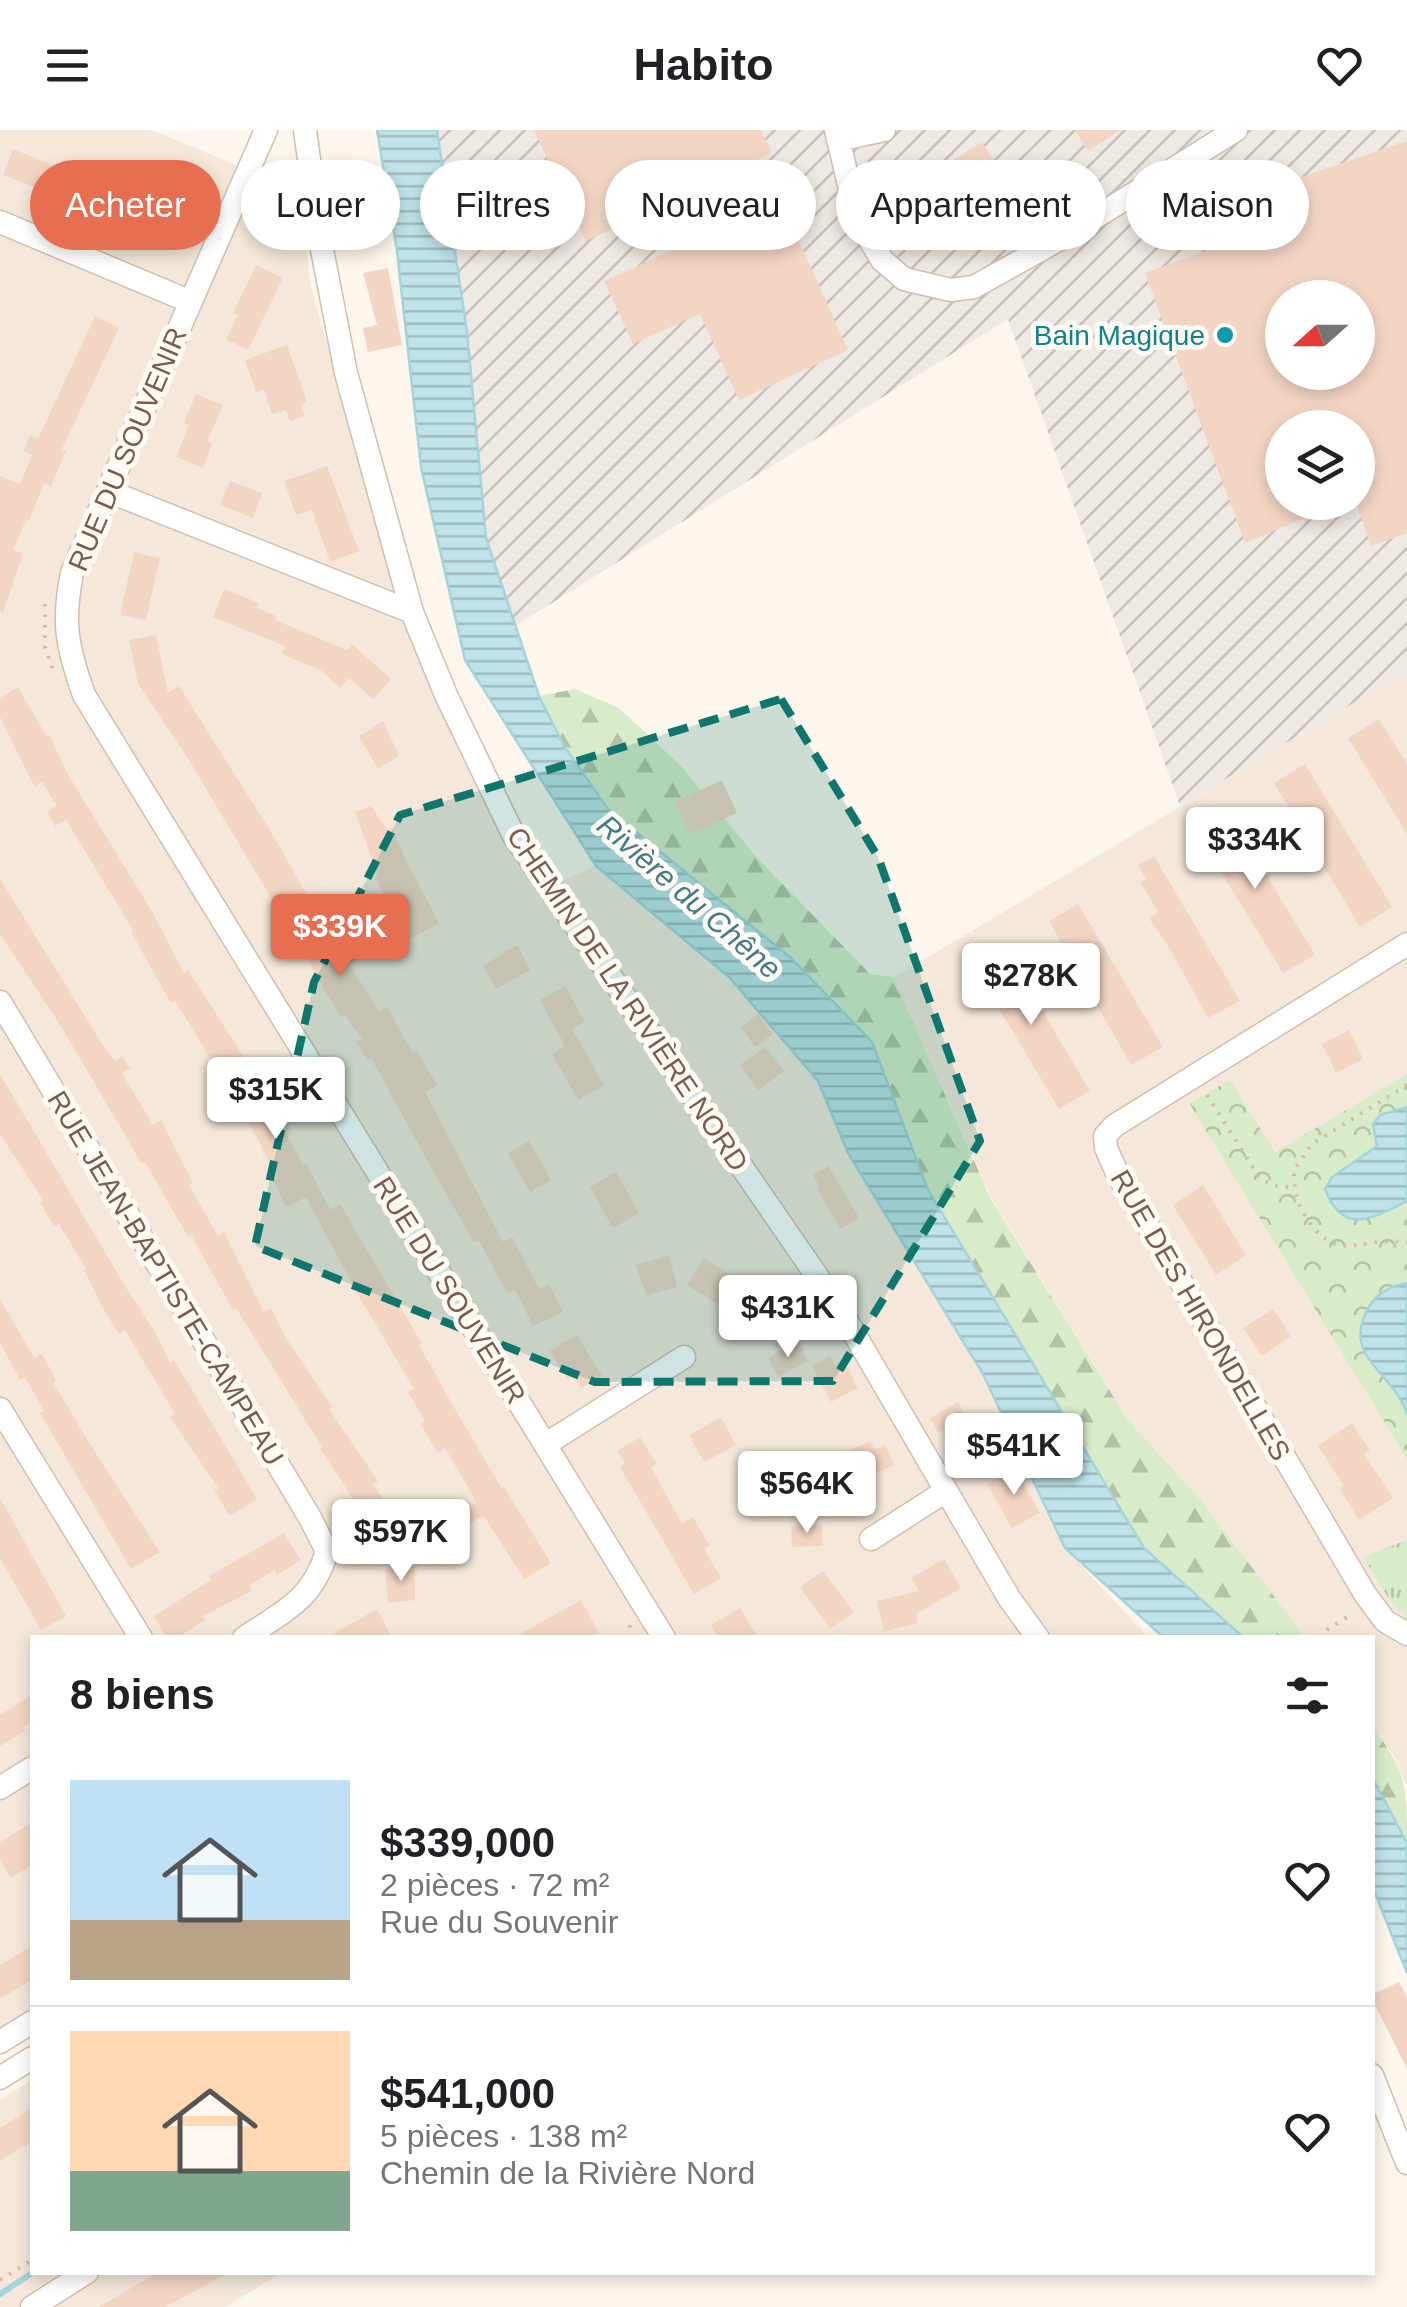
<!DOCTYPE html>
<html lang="fr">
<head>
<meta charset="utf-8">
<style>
	body { margin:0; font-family:Arial,sans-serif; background:#f2f2f2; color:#202124; height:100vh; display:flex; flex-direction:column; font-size:38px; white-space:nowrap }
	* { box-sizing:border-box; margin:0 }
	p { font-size:32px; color:#757577 }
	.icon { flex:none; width:55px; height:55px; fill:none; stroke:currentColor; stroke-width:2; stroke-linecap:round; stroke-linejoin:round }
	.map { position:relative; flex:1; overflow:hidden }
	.drawer { position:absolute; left:30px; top:1505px; width:1345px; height:640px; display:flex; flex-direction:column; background:#fff; border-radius:0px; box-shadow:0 5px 15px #0003 }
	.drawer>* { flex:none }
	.banner { position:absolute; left:30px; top:30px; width:1348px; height:90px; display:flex; gap:20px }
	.needle { width:65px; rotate:249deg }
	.controls { position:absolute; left:1265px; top:150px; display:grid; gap:20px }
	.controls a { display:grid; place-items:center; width:110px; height:110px; border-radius:50%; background:#fff; box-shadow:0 5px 15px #0003; font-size:50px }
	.price { position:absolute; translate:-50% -85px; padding:0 22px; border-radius:10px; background:#fff; color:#222; font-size:32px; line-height:65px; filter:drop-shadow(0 2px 5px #0008) }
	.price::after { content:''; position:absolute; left:50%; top:60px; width:30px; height:22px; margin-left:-15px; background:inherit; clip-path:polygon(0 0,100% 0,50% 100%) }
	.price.selected { background:#e76f51; color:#fff }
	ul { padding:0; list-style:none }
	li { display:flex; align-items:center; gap:30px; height:250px; padding:0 40px }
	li+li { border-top:2px solid #e0e0e0 }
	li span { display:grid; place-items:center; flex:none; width:280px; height:200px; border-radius:0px; color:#555 }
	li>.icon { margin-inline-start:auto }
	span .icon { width:120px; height:120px; fill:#fffc; stroke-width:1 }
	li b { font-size:42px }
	h2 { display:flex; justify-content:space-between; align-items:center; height:120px; padding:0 40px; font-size:42px }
	.chip { padding:0 35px; border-radius:45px; background:#fff; box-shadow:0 5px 15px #0003; font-size:35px; line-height:90px }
	.chip.selected { background:#e76f51; color:#fff }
	header { display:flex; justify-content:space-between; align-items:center; height:130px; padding:0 40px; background:#fff; font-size:45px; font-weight:800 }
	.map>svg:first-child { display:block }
	.residential { fill:#f5e8da }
	.industrial { fill:url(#industrial-furrows); fill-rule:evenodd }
	.grass { fill:url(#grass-tufts) }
	.forest { fill:url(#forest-firs) }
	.park { fill:url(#park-crowns) }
	.water { fill:url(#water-rules); stroke:#a5d3da; stroke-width:2.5 }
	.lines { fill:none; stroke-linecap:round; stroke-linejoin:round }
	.stream { stroke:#a5d3da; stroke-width:6 }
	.building { fill:#f3d5c3; fill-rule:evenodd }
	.minor-casing { stroke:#d1beb0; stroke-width:25 }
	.path { stroke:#d9b8a5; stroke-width:4; stroke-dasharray:2.5 8; stroke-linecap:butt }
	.minor { stroke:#fff; stroke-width:22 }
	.marked { fill:#0f766e; fill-opacity:0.2; stroke:#0f766e; stroke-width:8; stroke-dasharray:20 12; stroke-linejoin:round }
	.culture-dot { fill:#0f9aa8; stroke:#fffaf3; stroke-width:4 }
	.labels { text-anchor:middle; stroke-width:10; stroke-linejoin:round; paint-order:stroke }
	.culture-label { font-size:28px; fill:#0d838f; stroke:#fffaf3; text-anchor:end }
	.street-label { font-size:28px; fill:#7a5c4d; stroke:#fffaf3 }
	.water-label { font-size:30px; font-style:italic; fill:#437c86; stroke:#fffaf3 }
</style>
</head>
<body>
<header><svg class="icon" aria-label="menu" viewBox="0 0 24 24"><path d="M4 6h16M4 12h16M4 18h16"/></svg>Habito<svg class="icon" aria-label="heart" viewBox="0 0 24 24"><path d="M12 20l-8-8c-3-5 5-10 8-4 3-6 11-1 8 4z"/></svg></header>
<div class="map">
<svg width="1407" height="2177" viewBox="0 0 1407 2177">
	<defs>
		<pattern id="industrial-furrows" width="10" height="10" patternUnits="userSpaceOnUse" patternTransform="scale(2.5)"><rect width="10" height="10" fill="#efe9e4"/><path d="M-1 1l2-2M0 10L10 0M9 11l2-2" fill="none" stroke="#c7c0bb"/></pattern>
		<pattern id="grass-tufts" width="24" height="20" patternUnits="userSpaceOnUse" patternTransform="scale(2.5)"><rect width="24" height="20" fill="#d8ecc9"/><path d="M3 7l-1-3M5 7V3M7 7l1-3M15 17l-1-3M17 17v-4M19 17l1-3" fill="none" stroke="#b4c2a5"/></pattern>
		<pattern id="forest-firs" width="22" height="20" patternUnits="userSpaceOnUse" patternTransform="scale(2.5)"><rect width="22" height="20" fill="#d8ecc9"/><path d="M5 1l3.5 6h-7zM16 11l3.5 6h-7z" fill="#b4c2a5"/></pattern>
		<pattern id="park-crowns" width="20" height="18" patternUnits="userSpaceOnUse" patternTransform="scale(2.5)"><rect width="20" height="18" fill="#d8ecc9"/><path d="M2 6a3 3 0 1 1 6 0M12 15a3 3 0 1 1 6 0" fill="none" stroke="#b4c2a5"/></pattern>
		<pattern id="water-rules" width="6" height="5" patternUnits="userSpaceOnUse" patternTransform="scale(2.5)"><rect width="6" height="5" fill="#bfe3e8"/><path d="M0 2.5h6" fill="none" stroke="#a0bbbe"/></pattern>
	</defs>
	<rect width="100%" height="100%" fill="#fdf6ec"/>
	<path class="residential" d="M0 0H152L298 61 311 158 375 383 543 759 596 736 729 847 818 951 848 1023 983 1244 1065 1418 1148 1507 32 1508V1885L0 1905Z
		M1407 541V1656L1392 1623 1373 1597 1372 1508 1305 1507 1200 1369 1128 1290 992 1069 893 848Z
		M32 1950V2142L281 2143 225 2177H0V1970Z"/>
	<path class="industrial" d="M437 0H1407V541L1180 676 1008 189 515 496 486 408 467 202ZM1282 168H1358V242H1282ZM1282 298H1358V372H1282Z"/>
	<path class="grass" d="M1407 1410V1488L1393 1475 1363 1427Z"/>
	<path class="forest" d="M575 559 619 578 680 635 759 730 870 844 893 847 991 1069 1046 1158 1128 1290 1200 1369 1305 1507H1243L1144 1418 928 1060 872 912 791 828 608 679 564 616 539 566Z
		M1373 1597C1407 1644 1407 1656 1407 1713L1373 1647Z"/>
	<path class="park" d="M1407 944V1329L1189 973 1230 950 1275 1022Z"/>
	<path class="water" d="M377 0H437L467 202 486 408 539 566 564 616 608 679 791 828 872 912 928 1060 1144 1418 1243 1507H1163L1065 1418 983 1244 848 1023 818 951 729 847 596 736 465 530 421 337 397 121Z
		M1407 977V1071C1373 1088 1343 1107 1325 1059L1332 1047 1377 1016 1373 994 1380 985Z
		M1407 1153V1285C1395 1242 1339 1227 1369 1177 1377 1163 1391 1156 1407 1153Z
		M1372 1647 1407 1713V1843L1373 1758Z"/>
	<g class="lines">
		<path class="stream" d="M0 2164 29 2145"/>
	</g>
	<path class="building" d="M534 0H761L772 23 586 111Z
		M1075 0H1121L1088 21Z
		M1407 11V403L1371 416 1358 380V298H1282V372L1341 373 1245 413 1145 143 1244 107 1272 57ZM1282 168H1358V242H1282Z
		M982 12 1015 65 932 116 899 64Z
		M13 19 108 58 112 48 126 54 122 65 131 69 130 72 169 89 158 116 52 70 54 65 3 45Z
		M781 71 848 220 739 270 700 184 633 214 604 151Z
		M256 135 283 148 248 220 226 209 238 185 233 183Z
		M388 138 402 215 368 222 363 198 377 195 363 143Z
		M95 186 119 198 62 319 66 321 51 356 44 353 29 391 26 390 13 420 23 423 3 483 0 482V346L20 354 32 325 23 321 30 305 38 309Z
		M287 215 307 272 301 274 305 286 290 291 286 280 272 284 264 260 256 262 245 230Z
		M196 264 223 275 207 312 212 314 203 338 176 327 189 295 184 293Z
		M327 336 359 421 330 432 312 380 296 385 284 351Z
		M230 351 262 363 253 388 220 375Z
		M134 422 160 428 146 490 120 485Z
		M224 459 259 473 257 478 276 486 275 490 347 520 352 514 391 549 373 569 349 548 340 558 322 541 282 524 285 516 213 487Z
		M156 505 168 563 179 556 273 705 330 806 337 802 355 831 350 835 379 882 387 877 413 923 417 921 437 955 425 962 503 1112 512 1107 539 1159 549 1154 563 1182 533 1196 515 1159 507 1163 479 1110 474 1112 433 1041 371 928 367 930 357 912 362 909 345 885 341 887 326 863 273 767 271 768 186 625 138 554 129 510Z
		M18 557 47 607 50 606 67 643 150 778 184 843 188 840 247 932 303 1035 306 1033 330 1080 340 1074 422 1214 419 1215 445 1262 502 1359 504 1357 551 1433 524 1449 484 1386 466 1395 459 1380 477 1373 445 1318 438 1323 420 1294 425 1291 408 1262 414 1259 360 1168 306 1067 286 1077 273 1050 278 1048 244 983 240 985 226 962 230 960 175 871 171 873 131 802 133 800 66 690 55 696 47 682 57 676 42 652 34 656 0 587V568Z
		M1379 589 1407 634V704L1348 608Z
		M383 591 399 626 378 639 359 606Z
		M1305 634 1392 777 1360 797 1274 653Z
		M722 650 737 683 690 704 675 672Z
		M371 676 387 700 392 697 404 727 439 793 408 810 375 748 378 746 355 682Z
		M1227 681 1315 825 1283 843 1196 701Z
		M1154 726 1240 871 1208 888 1170 819 1149 788 1158 782 1140 752 1146 749 1138 735Z
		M0 749 106 920 115 931 122 926 130 939 122 943 153 995 161 990 193 1053 189 1055 218 1106 224 1102 264 1182 271 1178 284 1205 332 1277 329 1279 378 1351 373 1354 400 1396 379 1409 320 1318 322 1317 236 1178 233 1180 191 1105 188 1107 145 1032 142 1034 59 893 0 804Z
		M1078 774 1163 917 1131 935 1049 791Z
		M517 815 530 840 496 859 483 836Z
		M1004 816 1090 961 1059 979 973 835Z
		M565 856 585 892 572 899 604 955 578 970 552 924 565 916 540 870Z
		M758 884 773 904 755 917 741 897Z
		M1349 900 1363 929 1336 943 1322 914Z
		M765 917 784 941 758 960 740 935Z
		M0 944 125 1156 152 1197 170 1232 174 1230 257 1369 230 1386 214 1360 218 1358 170 1287 175 1284 125 1200 119 1204 102 1177 84 1140 86 1139 59 1094 54 1097 40 1072 43 1070 0 1004Z
		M529 1011 551 1050 530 1062 508 1023Z
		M828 1036 859 1088 841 1099 817 1059 820 1058 813 1045Z
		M616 1042 639 1083 613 1098 590 1057Z
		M1203 1055 1246 1125 1216 1145 1173 1075Z
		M669 1126 677 1157 647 1165 635 1135Z
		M704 1128 735 1148 760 1185 737 1201 720 1176 687 1155Z
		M0 1169 34 1228 42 1224 56 1250 53 1252 93 1319 160 1422 131 1439 40 1283 44 1281 25 1247 20 1250 0 1213Z
		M1273 1179 1291 1206 1262 1226 1243 1198Z
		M577 1205 602 1246 581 1258 573 1245 567 1249 550 1221Z
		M798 1212 808 1231 778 1247 768 1228Z
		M830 1226 837 1239 846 1234 858 1258 831 1272 812 1236Z
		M958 1272 966 1286 938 1302 930 1288Z
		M721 1287 736 1315 704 1332 689 1305Z
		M1352 1293 1370 1321 1364 1324 1393 1368 1359 1390 1340 1359 1344 1356 1318 1316Z
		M640 1307 657 1334 651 1337 682 1394 693 1387 709 1415 704 1419 721 1448 694 1464 620 1337 625 1334 617 1321Z
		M870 1311 874 1320 885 1315 894 1335 861 1350 848 1321Z
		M815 1334 842 1348 828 1378 800 1364Z
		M1015 1339 1040 1383 1012 1398 987 1354Z
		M0 1368 66 1486 41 1500 0 1428Z
		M822 1395 823 1416 792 1417 791 1396Z
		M284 1403 301 1430 277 1445 274 1440 249 1456 252 1461 203 1486 205 1490 177 1508H167L154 1486 211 1450 209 1446Z
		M944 1429 961 1458 916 1484 918 1493 884 1501 877 1471 919 1461 911 1448Z
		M415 1437V1470L388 1473 385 1439Z
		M823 1441 854 1482 830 1499 800 1457Z
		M581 1470 599 1503 590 1508H513Z
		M740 1478 758 1508H718L711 1495Z
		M377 1479 392 1508H326Z
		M32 1565V1592L23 1597 25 1601 0 1616V1585Z
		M32 1692V1735L11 1748 0 1730V1712Z
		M32 1816V1850L0 1869V1835Z
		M1399 1852 1407 1867V1939L1372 1869V1865Z
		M32 1978V2011L0 2031V1998Z
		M158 2142H230L165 2177H99Z"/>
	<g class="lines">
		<defs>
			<path id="minor" d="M266 0 72 443C62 493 67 517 84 565L664 1508
				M305 0 319 104 346 243 412 482 446 565 514 706 841 1181 1009 1468 1038 1508
				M836 0 857 88 882 130 904 149 951 160 974 157 1067 105 1236 0
				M838 10 884 0
				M0 92 191 172
				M108 361 412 482
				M1407 814 1114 996 1105 1006 1106 1018 1118 1045 1365 1464 1385 1491 1407 1504
				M0 872 309 1386 327 1421C313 1470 284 1481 244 1508
				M0 1279 141 1508
				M546 1314 684 1227
				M871 1409 946 1361
				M0 1658 32 1638
				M0 1912 32 1892
				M1372 1945 1407 2033
				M0 1948 32 1928
				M32 2177 87 2142"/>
		</defs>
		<use href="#minor" class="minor-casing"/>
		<path class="path" d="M45 474V517L54 543
			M1407 955 1312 1014 1294 1040C1294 1061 1297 1076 1310 1093 1340 1135 1367 1104 1407 1113
			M1207 965 1259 1047 1272 1055 1294 1058
			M629 1508 630 1493
			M1320 1508 1328 1499 1352 1484
			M0 2150 32 2130"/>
		<use href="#minor" class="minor"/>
	</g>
	<path class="marked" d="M781 569 878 727 980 1011 833 1251 595 1252 255 1116 314 852 400 685Z"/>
	<circle class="culture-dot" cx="1225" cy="205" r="10"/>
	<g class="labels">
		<g class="culture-label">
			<text x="1205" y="215">Bain Magique</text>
		</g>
		<g class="street-label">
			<text transform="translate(127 319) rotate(-67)" y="10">RUE DU SOUVENIR</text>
			<text transform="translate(628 869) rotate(56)" y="10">CHEMIN DE LA RIVIÈRE NORD</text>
			<text transform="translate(166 1148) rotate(59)" y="10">RUE JEAN-BAPTISTE-CAMPEAU</text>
			<text transform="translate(450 1160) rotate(58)" y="10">RUE DU SOUVENIR</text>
			<text transform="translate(1201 1185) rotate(60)" y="10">RUE DES HIRONDELLES</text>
		</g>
		<g class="water-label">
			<text transform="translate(689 767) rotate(41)" y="10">Rivière du Chêne</text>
		</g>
	</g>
</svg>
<div class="controls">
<a><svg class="needle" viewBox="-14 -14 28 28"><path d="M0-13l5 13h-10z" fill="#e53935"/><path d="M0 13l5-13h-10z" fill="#757577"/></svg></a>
<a><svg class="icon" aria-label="layers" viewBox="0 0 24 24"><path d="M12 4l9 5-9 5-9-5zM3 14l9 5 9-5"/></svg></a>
</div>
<b class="price" style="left:1255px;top:762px">$334K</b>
<b class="price selected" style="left:340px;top:849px">$339K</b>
<b class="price" style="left:1031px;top:898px">$278K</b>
<b class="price" style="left:276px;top:1012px">$315K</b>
<b class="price" style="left:788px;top:1230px">$431K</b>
<b class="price" style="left:1014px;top:1368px">$541K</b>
<b class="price" style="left:807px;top:1406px">$564K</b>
<b class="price" style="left:401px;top:1454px">$597K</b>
<div class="banner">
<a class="chip selected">Acheter</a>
<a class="chip">Louer</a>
<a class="chip">Filtres</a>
<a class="chip">Nouveau</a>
<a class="chip">Appartement</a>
<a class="chip">Maison</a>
</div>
<section class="drawer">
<h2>8 biens<svg class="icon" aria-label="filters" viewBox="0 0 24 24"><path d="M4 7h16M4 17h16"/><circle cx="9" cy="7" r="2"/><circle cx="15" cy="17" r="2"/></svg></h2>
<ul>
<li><span style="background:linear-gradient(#bfe0f5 70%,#b9a48a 0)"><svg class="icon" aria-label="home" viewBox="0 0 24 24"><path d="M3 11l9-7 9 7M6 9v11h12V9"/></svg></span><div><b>$339,000</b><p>2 pièces · 72 m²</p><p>Rue du Souvenir</p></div><svg class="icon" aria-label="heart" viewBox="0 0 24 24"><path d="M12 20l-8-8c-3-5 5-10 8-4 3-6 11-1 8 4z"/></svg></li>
<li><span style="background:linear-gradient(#ffd9b3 70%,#7fa58c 0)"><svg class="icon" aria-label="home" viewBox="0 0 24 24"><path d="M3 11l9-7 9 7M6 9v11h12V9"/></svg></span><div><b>$541,000</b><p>5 pièces · 138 m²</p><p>Chemin de la Rivière Nord</p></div><svg class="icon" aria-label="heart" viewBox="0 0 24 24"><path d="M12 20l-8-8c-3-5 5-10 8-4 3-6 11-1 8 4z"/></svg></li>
</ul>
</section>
</div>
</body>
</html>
